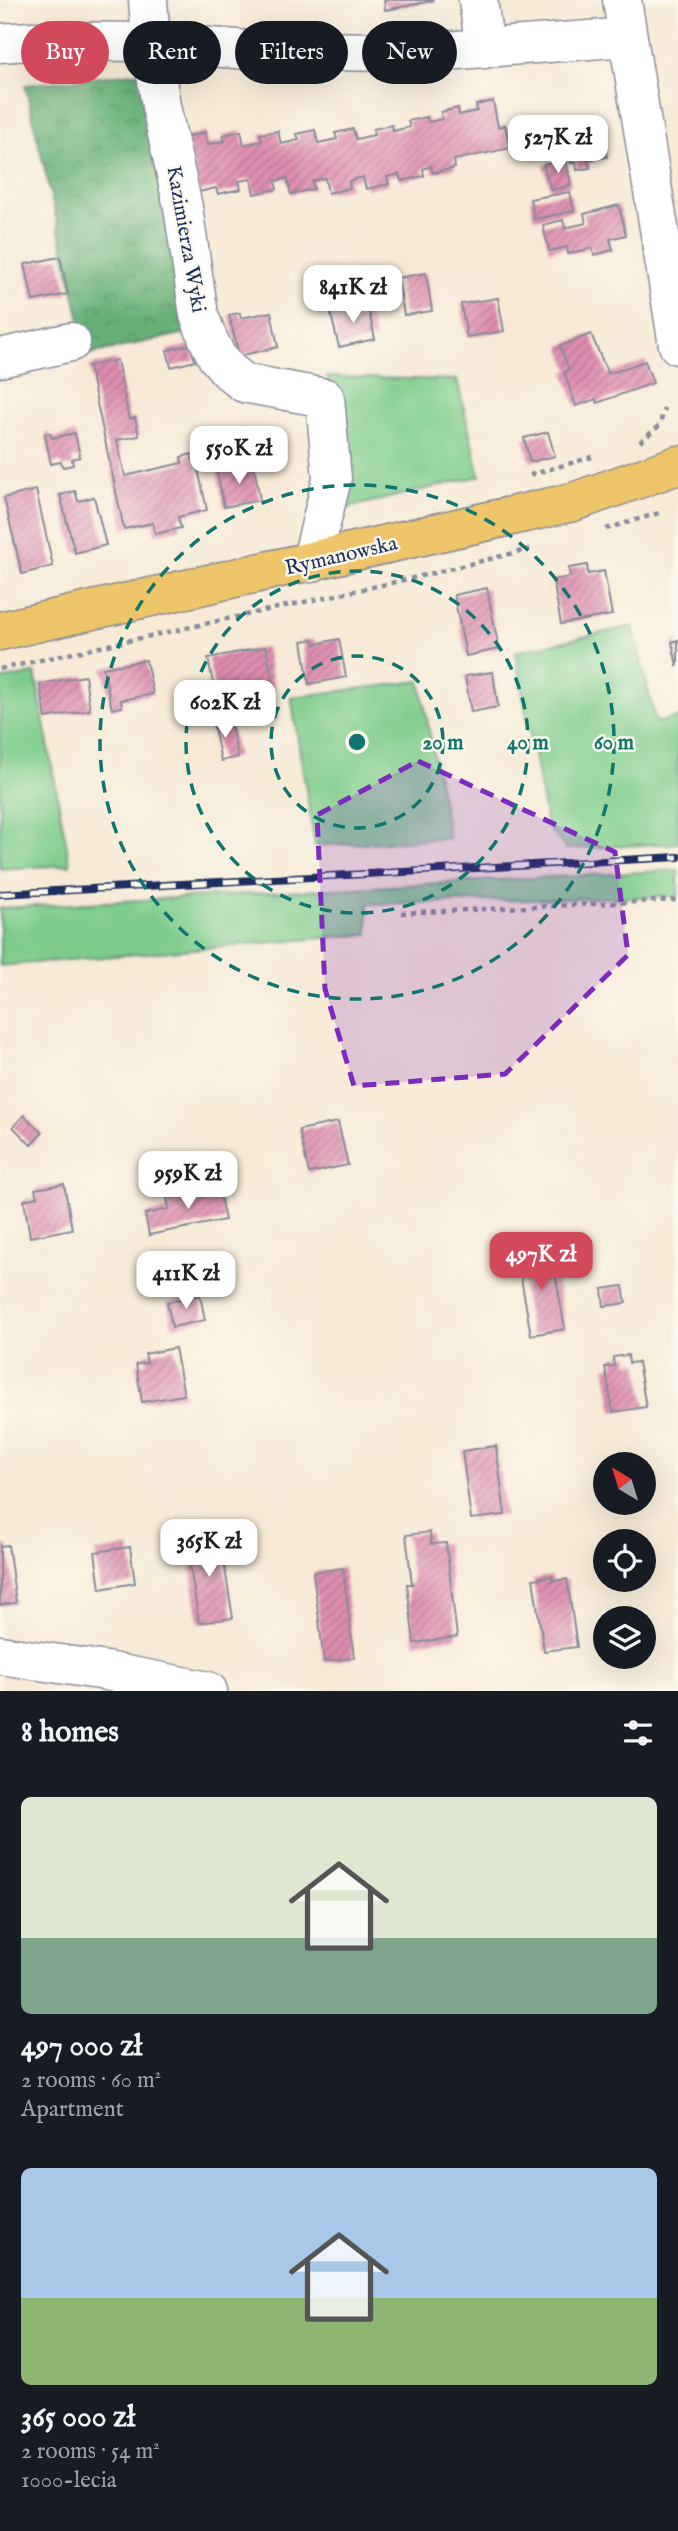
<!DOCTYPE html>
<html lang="en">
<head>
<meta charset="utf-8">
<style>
	body { margin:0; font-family:"IM FELL English",serif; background:#20242c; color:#f1f3f6; height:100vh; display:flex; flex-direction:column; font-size:26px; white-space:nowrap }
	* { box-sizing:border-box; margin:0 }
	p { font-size:23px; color:#9ea1a6 }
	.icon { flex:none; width:38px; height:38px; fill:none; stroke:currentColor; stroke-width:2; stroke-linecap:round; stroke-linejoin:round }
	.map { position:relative; height:1691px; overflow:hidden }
	.drawer { display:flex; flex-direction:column; background:#171b24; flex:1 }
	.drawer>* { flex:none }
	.banner { position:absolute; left:21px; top:21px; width:637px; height:63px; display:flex; gap:14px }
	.needle { width:46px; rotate:322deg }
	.buttons { position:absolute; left:593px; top:1452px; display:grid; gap:14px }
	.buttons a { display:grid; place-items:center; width:63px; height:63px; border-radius:50%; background:#171b24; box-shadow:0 7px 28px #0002; font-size:35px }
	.price { position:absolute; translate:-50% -60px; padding:0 16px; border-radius:14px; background:#fff; color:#222; font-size:23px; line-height:46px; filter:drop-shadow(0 2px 4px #0008) }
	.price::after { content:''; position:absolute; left:50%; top:42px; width:21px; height:16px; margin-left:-10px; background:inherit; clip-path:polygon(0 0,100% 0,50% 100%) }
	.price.on { background:#d1495b; color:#fff }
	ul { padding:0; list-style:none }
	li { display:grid; align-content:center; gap:14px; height:371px; padding:0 21px }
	li span { display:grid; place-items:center; height:217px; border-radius:10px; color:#555 }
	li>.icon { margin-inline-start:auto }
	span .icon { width:126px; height:126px; fill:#fffc; stroke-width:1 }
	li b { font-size:30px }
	h2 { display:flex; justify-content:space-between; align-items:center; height:84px; padding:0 21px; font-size:30px }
	.tag { padding:0 24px; border-radius:32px; background:#171b24; box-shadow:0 7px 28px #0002; font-size:24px; line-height:63px }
	.tag.on { background:#d1495b; color:#fff }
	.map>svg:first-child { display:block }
	.green { fill:#7ecc8b; stroke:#4c7e74; stroke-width:2 }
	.forest { fill:url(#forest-crowns); stroke:#40706a; stroke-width:2 }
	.building { fill:url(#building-hatch) }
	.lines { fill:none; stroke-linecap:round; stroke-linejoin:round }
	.minor-casing { stroke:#898c9a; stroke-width:41 }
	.major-casing { stroke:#898c9a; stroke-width:41 }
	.path { stroke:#898c9a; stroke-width:4.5; stroke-dasharray:5 5; stroke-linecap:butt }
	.minor { stroke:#fff; stroke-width:38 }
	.major { stroke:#eec569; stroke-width:38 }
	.rail-casing { stroke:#1b2f5e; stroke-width:8 }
	.rail { stroke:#fbf7ec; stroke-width:5; stroke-dasharray:16; stroke-linecap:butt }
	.marked { fill:#7b2cbf; fill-opacity:0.2; stroke:#7b2cbf; stroke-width:5; stroke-dasharray:14 9; stroke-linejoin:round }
	.ring { fill:none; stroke:#0f766e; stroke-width:3.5; stroke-dasharray:12 9 }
	.labels { text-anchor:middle; stroke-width:5; stroke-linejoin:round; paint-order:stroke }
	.street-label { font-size:21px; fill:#1b2f5e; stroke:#fbf7ec }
	.centre { fill:#0f766e; stroke:#fbf7ec; stroke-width:3.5 }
	.ring-label { font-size:21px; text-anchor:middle; font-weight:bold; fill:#0f766e; stroke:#fbf7ec; stroke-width:5; stroke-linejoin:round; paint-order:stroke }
</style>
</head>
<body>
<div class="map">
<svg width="678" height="1691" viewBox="0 0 678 1691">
	<defs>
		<pattern id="forest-crowns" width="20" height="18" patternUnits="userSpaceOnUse" patternTransform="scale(1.75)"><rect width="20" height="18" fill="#66b077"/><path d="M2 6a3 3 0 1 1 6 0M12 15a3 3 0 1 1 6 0" fill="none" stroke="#539065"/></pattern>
		<pattern id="building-hatch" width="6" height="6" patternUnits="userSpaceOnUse" patternTransform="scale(1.75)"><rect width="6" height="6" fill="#df8db0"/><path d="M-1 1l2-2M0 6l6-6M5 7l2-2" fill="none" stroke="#b47492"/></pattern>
	</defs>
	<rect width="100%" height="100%" fill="#fbf7ec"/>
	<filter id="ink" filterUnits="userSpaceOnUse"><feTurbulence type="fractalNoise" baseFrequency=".0143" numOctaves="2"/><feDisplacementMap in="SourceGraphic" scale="14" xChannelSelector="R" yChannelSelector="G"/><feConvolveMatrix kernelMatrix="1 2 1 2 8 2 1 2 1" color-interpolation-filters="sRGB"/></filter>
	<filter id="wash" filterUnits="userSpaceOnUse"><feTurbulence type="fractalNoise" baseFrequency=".00686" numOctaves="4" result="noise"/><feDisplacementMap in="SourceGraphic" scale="28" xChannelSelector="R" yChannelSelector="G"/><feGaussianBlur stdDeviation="1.57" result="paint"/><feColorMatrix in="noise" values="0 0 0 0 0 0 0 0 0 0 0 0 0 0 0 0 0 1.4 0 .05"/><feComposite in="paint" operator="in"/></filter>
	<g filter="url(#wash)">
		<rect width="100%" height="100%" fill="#f7ead6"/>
		<path class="green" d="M327 377 457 380 480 476 339 510 347 436Z
			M633 626 656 723 678 717V843L566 849 547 826 515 652Z
			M35 673 70 865 0 869V680Z
			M420 681 449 838 315 846 291 697Z
			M678 870V896L368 904V934L0 966V908Z"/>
		<path class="forest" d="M142 72 191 332 85 355 82 328 25 85Z"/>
		<g id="blocks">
			<path class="building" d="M384 0H433V1L385 10Z
				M493 101 498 127 505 125 510 148 454 160 455 168 433 173 431 166 423 169 424 176 401 181 399 174 387 177 389 184 366 189 363 177 349 181 350 188 328 193 325 178 312 181 314 189 291 194 287 178 275 181 277 189 254 194 251 179 239 181 241 189 218 194 216 188 199 192 186 137 205 132 208 144 206 145 225 141 223 135 241 131 244 145 262 141 260 134 278 131 281 144 299 140 297 134 315 130 318 143 337 139 335 133 353 129 356 139 374 135 373 129 392 125 393 131 410 127 408 121 427 117 428 122 442 119 441 112 458 108 459 115 477 111 476 105Z
				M601 125 607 157 588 160 590 168 577 170 576 162 571 163 565 131Z
				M566 160 571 185 551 190 543 165Z
				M570 192 574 211 534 219 530 199Z
				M619 205 626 235 610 239 613 250 594 255 592 248 568 254 567 247 549 251 543 225 563 220 565 228 586 223 584 214Z
				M60 257 68 294 33 301 25 264Z
				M426 273 432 311 404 315 398 278Z
				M498 298 504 331 467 337 461 304Z
				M367 303 375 339 339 347 330 311Z
				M271 312 278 347 239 356 229 315 240 313 241 318Z
				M591 334 608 374 645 361 653 383 597 403 596 399 576 406 564 372 569 370 560 346Z
				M190 345 195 361 171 367 167 350Z
				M117 360 129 419 135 418 139 436 117 440 125 476 182 463 181 457 192 454 193 461 196 460 207 510 178 517 181 528 155 534 153 523 124 529 89 366Z
				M548 432 555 456 530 462 524 438Z
				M50 433 52 438 75 433 80 457 72 459 73 465 63 467 61 462 51 464 45 434Z
				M237 439 241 458 216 463 212 444Z
				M254 466 260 500 224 507 217 472Z
				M36 490 53 566 22 574 4 498Z
				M75 491 78 501 94 497 106 545 75 553 60 495Z
				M587 565 588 574 604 571 612 615 561 624 553 580 570 577 569 568Z
				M487 588 499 649 466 656 454 595Z
				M314 639 315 644 339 639 346 677 309 684 302 641Z
				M678 640V665L677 666 672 642Z
				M266 647 275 693 226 702 228 711 219 713 208 658Z
				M146 660 153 694 121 700 122 707 112 709 103 668Z
				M493 672 498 707 471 712 465 676Z
				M85 676 90 710 46 718 40 684Z
				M230 720 238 757 221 761 213 723Z
				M24 1115 42 1133 31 1145 13 1127Z
				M338 1122 348 1165 309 1173 299 1130Z
				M64 1184 72 1229 30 1237 24 1200 37 1197 35 1189Z
				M218 1186 225 1220 149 1235 145 1214 169 1209 167 1197Z
				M551 1249 565 1329 531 1335 517 1255Z
				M623 1286 626 1303 604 1306 602 1289Z
				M200 1295 205 1320 172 1327 167 1302Z
				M175 1348 184 1395 142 1402 136 1364 147 1363 145 1354Z
				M628 1355 629 1363 638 1362 646 1407 613 1412 605 1367 614 1366 613 1357Z
				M496 1446 505 1515 471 1519 462 1451Z
				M199 1532 200 1541 220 1538 233 1618 199 1623 185 1534Z
				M430 1532 431 1544 446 1543 457 1637 414 1643 407 1584H412L406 1535Z
				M8 1545 16 1603 0 1605V1546Z
				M130 1547 135 1583 100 1589 95 1552Z
				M343 1568 354 1658 324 1662 313 1572Z
				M552 1576V1581L567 1579 577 1647 544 1651 533 1579Z"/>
		</g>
	</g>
	<g filter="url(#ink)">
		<use href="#blocks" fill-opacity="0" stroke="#898c9a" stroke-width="2"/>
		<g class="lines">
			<defs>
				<path id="minor" d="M148 0 151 42 161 106 183 207 199 315 208 339 217 357 229 371 244 383 325 398 332 479 311 563
					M478 0 485 49
					M622 0 678 345
					M0 43 30 41 151 42 260 51 432 52 628 37
					M0 358 71 342
					M0 1655 106 1671 208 1691"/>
				<path id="major" d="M0 631 573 502 678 465"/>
			</defs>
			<use href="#minor" class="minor-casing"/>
			<use href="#major" class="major-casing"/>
			<path class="path" d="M640 442 660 425 664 408
				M530 475 592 457
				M606 529 659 513
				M0 669 409 579 530 549
				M401 913 678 900"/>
			<use href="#minor" class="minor"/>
			<use href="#major" class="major"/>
			<defs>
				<path id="rail" d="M0 894 678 857"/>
			</defs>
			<use href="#rail" class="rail-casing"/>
			<use href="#rail" class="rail"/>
		</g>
	</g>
	<path class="marked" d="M418 761 615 852 628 955 505 1074 354 1086 325 989 317 815Z"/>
	<g class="ring">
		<circle cx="357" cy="742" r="86"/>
		<circle cx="357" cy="742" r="171"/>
		<circle cx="357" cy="742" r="257"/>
	</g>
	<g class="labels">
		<g class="street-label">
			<text transform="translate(187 239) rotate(80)" y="7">Kazimierza Wyki</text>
			<text transform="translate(341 555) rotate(-13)" y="7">Rymanowska</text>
		</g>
	</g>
	<circle cx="357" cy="742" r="10" class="centre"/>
	<g class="ring-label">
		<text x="443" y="749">20 m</text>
		<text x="528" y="749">40 m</text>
		<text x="614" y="749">60 m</text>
	</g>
</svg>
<div class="buttons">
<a><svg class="needle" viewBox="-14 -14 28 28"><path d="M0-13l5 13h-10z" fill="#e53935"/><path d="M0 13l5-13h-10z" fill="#9ea1a6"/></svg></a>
<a><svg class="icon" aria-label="locate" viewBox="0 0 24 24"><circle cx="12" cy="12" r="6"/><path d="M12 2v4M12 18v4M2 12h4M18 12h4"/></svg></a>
<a><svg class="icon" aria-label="layers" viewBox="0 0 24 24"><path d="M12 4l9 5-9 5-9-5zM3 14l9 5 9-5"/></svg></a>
</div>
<b class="price" style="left:558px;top:175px">527K zł</b>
<b class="price" style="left:353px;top:325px">841K zł</b>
<b class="price" style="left:239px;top:486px">550K zł</b>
<b class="price" style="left:225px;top:740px">602K zł</b>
<b class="price" style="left:188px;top:1211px">959K zł</b>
<b class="price on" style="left:541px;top:1292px">497K zł</b>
<b class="price" style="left:186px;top:1311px">411K zł</b>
<b class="price" style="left:209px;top:1579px">365K zł</b>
<div class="banner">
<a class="tag on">Buy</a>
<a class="tag">Rent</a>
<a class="tag">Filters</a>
<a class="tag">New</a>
</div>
</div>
<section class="drawer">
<h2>8 homes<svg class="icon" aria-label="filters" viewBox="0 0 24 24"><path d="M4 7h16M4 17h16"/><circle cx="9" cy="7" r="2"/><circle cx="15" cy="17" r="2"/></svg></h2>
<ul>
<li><span style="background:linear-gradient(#dfe7d0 65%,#7fa58c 0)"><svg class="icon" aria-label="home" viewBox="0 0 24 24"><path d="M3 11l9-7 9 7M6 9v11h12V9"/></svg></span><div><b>497 000 zł</b><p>2 rooms · 60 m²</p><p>Apartment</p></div></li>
<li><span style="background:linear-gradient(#a9c7e8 60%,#8fb573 0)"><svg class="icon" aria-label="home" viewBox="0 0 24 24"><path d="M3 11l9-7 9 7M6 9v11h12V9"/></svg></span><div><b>365 000 zł</b><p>2 rooms · 54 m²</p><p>1000-lecia</p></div></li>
</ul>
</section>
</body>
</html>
